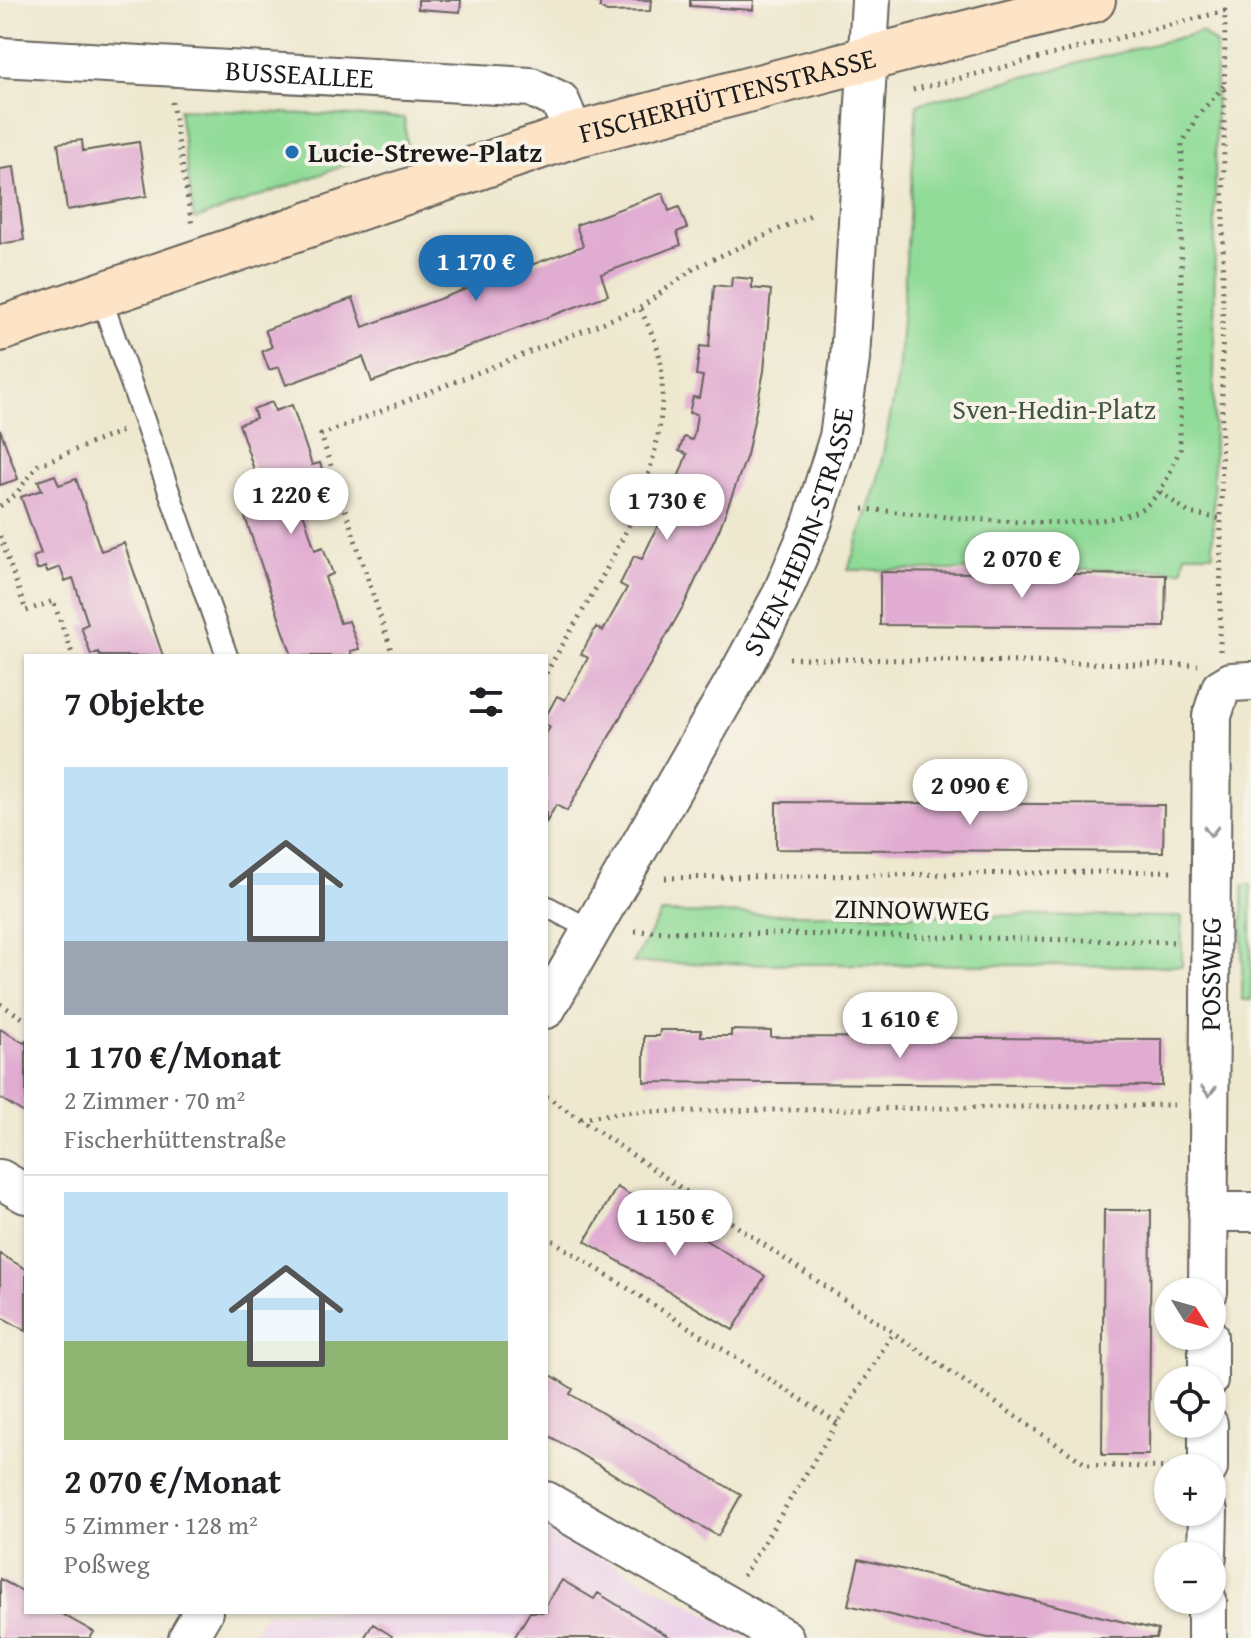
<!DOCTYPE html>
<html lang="de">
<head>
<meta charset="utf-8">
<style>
	body { margin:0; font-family:"Gentium Book Plus",serif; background:#f6f6f6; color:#202124; height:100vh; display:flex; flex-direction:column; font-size:30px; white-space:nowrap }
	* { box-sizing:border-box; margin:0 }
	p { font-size:26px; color:#757577 }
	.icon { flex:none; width:44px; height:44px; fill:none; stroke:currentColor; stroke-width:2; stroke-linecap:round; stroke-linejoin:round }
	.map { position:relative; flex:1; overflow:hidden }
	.details { position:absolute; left:24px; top:654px; width:524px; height:960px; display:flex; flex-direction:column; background:#fff; border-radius:0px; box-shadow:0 2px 6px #0004 }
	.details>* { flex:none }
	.needle { width:52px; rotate:127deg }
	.fabs { position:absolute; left:1154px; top:1278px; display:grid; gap:16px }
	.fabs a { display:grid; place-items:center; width:72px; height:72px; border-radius:50%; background:#fff; box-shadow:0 2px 6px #0004; font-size:40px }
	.price { position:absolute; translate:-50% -68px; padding:0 18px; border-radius:28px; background:#fff; color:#222; font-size:26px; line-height:52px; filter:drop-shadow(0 2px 4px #0008) }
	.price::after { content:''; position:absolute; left:50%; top:48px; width:24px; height:18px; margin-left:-12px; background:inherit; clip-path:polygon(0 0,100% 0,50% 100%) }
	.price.active { background:#1f6fb2; color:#fff }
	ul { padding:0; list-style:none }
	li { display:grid; align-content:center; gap:16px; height:424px; padding:0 40px }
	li+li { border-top:2px solid #e0e0e0 }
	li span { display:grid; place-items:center; height:248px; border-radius:0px; color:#555 }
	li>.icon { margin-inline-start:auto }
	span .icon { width:144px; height:144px; fill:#fffc; stroke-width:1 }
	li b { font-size:34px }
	h2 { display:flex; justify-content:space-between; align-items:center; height:96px; padding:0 40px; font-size:34px }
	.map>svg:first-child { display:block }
	.built { fill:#ecd1e9 }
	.green { fill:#90db97; stroke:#567c5a; stroke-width:2 }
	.building { fill:#e1acd2 }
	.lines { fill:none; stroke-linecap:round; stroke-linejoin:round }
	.lane-casing { stroke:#66635b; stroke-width:24 }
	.street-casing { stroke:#66635b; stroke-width:42 }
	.secondary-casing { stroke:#66635b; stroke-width:48 }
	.path { stroke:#66635b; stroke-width:5; stroke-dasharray:2 6; stroke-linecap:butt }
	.lane { stroke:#fff; stroke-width:20 }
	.street { stroke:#fff; stroke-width:38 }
	.secondary { stroke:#fee4c6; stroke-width:44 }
	.oneway { stroke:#999 }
	.poi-dot { fill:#1f6fb2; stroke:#f7f3e8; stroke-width:3 }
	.labels { text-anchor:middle; stroke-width:8; stroke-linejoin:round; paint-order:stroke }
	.street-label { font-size:28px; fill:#1c1c1c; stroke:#f7f3e8 }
	.poi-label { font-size:28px; font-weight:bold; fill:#1c1c1c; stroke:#f7f3e8; text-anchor:start }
	.park-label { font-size:28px; fill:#3f5541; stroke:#f7f3e8 }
</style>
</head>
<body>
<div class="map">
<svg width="1251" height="1638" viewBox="0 0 1251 1638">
	<rect width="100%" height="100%" fill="#f7f3e8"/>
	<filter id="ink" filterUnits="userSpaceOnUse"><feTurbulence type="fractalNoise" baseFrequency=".0125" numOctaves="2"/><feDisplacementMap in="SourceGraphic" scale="16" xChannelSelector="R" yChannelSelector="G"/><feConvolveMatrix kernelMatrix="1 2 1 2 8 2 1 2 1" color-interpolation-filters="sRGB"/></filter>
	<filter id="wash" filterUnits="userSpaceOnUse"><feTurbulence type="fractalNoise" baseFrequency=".006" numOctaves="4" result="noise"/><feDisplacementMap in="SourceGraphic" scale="32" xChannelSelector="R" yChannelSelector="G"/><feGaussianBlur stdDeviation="1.8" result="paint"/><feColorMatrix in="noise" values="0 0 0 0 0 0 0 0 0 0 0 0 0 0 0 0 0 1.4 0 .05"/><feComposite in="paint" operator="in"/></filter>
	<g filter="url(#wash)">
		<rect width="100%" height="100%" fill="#eee8cf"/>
		<path class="built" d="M546 1528 752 1638H250L265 1612H546Z"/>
		<path class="green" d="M1201 32 1216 44 1213 554H1185L1183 570H848L878 479 898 376 917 104Z
			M179 109 404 118 407 143 194 220Z
			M1243 885H1251V1000H1242Z
			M661 913 1182 917V966L633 963Z"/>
		<g id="blocks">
			<path class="building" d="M418 0H461L460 12 418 9Z
				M600 0H651L650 11 607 12 600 8Z
				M690 0H754L753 10 690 6Z
				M82 140 83 151 139 142 147 196 67 210 58 143Z
				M14 167 24 240 0 244V169Z
				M663 193 669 211 679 207 687 228 677 232 681 245 601 274 608 295 372 382 363 357 286 385 279 367 269 370 262 351 272 347 265 330 353 298 363 327 583 246 576 225Z
				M732 277 752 279V288L771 290 764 371 747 455 719 530 685 603 567 811 556 805 546 823V734L550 727 546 724V716L557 696 565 700 588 658 581 654 596 627 603 631 627 588 620 584 634 556 642 559 661 519 655 516 667 489 673 491 687 454 679 451 684 437 692 440 694 435 697 414 689 413 693 397 699 398 703 376 696 375 700 346 709 347 714 285 731 287Z
				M272 402 275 411 292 405 312 465 320 463 325 478 301 486 306 500 300 503 315 550 323 547 333 574 325 577 340 623 349 621 359 649 350 651 352 656H292L241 505 263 497 239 424 256 418 253 409Z
				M0 429 18 479 0 485Z
				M55 475 59 485 76 479 101 551 124 543 163 656H100L98 652 91 655 81 627 88 624 73 578 65 581 60 567 47 572 45 567 37 570 33 557 41 554 21 497 42 490 38 481Z
				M880 572 1166 575 1165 627 880 625Z
				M776 802 1164 805 1163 852 776 849Z
				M0 1029 24 1043 26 1040V1114L0 1098Z
				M660 1030H701V1036H731V1030L771 1031V1037L1162 1039V1086L644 1082V1036H659Z
				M617 1187 765 1276 733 1330 585 1241Z
				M1104 1210H1151L1149 1455H1102Z
				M0 1254 26 1269V1331L0 1316Z
				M546 1372 573 1389 570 1394 741 1495 718 1536 546 1434Z
				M859 1559 1158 1630 1156 1638H988L848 1605Z
				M0 1579 26 1593V1612H58L94 1632 90 1638H0Z
				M562 1580 594 1599 598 1593 671 1638H514L530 1612H546V1605Z
				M373 1624 392 1636 391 1638H364Z"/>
		</g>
	</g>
	<g filter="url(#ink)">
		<use href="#blocks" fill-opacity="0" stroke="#66635b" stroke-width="2"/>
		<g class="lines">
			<defs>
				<path id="lane" d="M100 295 227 656
					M546 906 591 930"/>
				<g id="street">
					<path id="s1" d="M0 57 531 87 560 101 574 135"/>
					<path id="s2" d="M546 1009 741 670 780 598 812 524 839 437 850 359 871 0"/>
					<path d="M0 1179 26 1194"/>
					<path d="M1208 1212H1251"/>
					<path id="s3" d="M1208 1292 1212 716 1221 688 1231 682 1251 681"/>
					<path d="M1208 1380V1336"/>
					<path d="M1208 1468V1424"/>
					<path d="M546 1501 784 1638"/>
					<path d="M1207 1556 1208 1512"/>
					<path d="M188 1638 203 1612"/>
					<path d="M1207 1638V1600"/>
				</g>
				<g id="secondary">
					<path id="s4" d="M0 329 574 135 1093 0"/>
				</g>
			</defs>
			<use href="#lane" class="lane-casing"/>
			<use href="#street" class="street-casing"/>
			<use href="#secondary" class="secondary-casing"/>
			<path class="path" d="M913 90 1225 11 1220 651
				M172 102 192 226
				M1160 492 1189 513 1222 519
				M0 506 16 494 38 465 122 431
				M863 509C928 514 1077 535 1135 512 1160 502 1170 472 1180 449L1182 144 1198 115 1224 86
				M0 536 26 611 53 601 73 656
				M393 656 321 435 640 308 696 267 815 213
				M789 658 1198 665
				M546 673C599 581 673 477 661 365 659 345 648 326 640 308
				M665 878 1176 871
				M635 931 1178 942
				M0 1004 26 1020
				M546 1096 1087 1465 1175 1468
				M581 1118 625 1112 1174 1105
				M546 1236 838 1423
				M743 1576 893 1333"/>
			<use href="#lane" class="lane"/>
			<use href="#street" class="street"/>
			<use href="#secondary" class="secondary"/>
		</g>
		<defs><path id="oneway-chevron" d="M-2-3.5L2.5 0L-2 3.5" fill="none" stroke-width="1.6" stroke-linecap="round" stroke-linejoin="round" transform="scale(2)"/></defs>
		<g class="oneway">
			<use href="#oneway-chevron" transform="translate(1211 831) rotate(90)"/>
			<use href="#oneway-chevron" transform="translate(1209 1091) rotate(90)"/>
		</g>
	</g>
	<circle class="poi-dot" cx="292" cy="152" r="8"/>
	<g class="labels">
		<g class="street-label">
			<text dy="10" stroke="none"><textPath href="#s1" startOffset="300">BUSSEALLEE</textPath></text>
			<text dy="10" stroke="none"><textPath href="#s4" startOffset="764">FISCHERHÜTTENSTRASSE</textPath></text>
			<text dy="10" stroke="none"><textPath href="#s2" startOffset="542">SVEN-HEDIN-STRASSE</textPath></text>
			<text transform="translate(912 909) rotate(1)" y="10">ZINNOWWEG</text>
			<text dy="10" stroke="none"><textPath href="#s3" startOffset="318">POSSWEG</textPath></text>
		</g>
		<g class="poi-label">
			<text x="308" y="162">Lucie-Strewe-Platz</text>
		</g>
		<g class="park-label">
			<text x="1054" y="419">Sven-Hedin-Platz</text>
		</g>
	</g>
</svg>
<div class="fabs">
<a><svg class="needle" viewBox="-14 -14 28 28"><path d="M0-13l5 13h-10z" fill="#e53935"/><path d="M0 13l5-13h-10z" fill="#757577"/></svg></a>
<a><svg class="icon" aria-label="locate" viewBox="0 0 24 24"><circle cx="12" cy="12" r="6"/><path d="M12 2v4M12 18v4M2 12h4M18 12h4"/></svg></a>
<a>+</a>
<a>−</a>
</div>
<b class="price active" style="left:476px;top:303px">1 170 €</b>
<b class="price" style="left:291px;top:536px">1 220 €</b>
<b class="price" style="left:667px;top:542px">1 730 €</b>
<b class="price" style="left:1022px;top:600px">2 070 €</b>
<b class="price" style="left:970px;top:827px">2 090 €</b>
<b class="price" style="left:900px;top:1060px">1 610 €</b>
<b class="price" style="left:675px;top:1258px">1 150 €</b>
<section class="details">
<h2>7 Objekte<svg class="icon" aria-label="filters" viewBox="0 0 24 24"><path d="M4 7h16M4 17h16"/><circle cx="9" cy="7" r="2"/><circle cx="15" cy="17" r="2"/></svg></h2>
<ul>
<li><span style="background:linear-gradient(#bfe0f5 70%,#9aa5b1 0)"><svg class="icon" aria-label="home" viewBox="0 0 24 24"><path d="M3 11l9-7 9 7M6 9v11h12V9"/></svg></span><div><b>1 170 €/Monat</b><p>2 Zimmer · 70 m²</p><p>Fischerhüttenstraße</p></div></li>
<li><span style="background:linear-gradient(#bfe0f5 60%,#8fb573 0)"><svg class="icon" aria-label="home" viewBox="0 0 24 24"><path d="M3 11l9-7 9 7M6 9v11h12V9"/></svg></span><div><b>2 070 €/Monat</b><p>5 Zimmer · 128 m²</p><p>Poßweg</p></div></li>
</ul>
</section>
</div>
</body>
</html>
